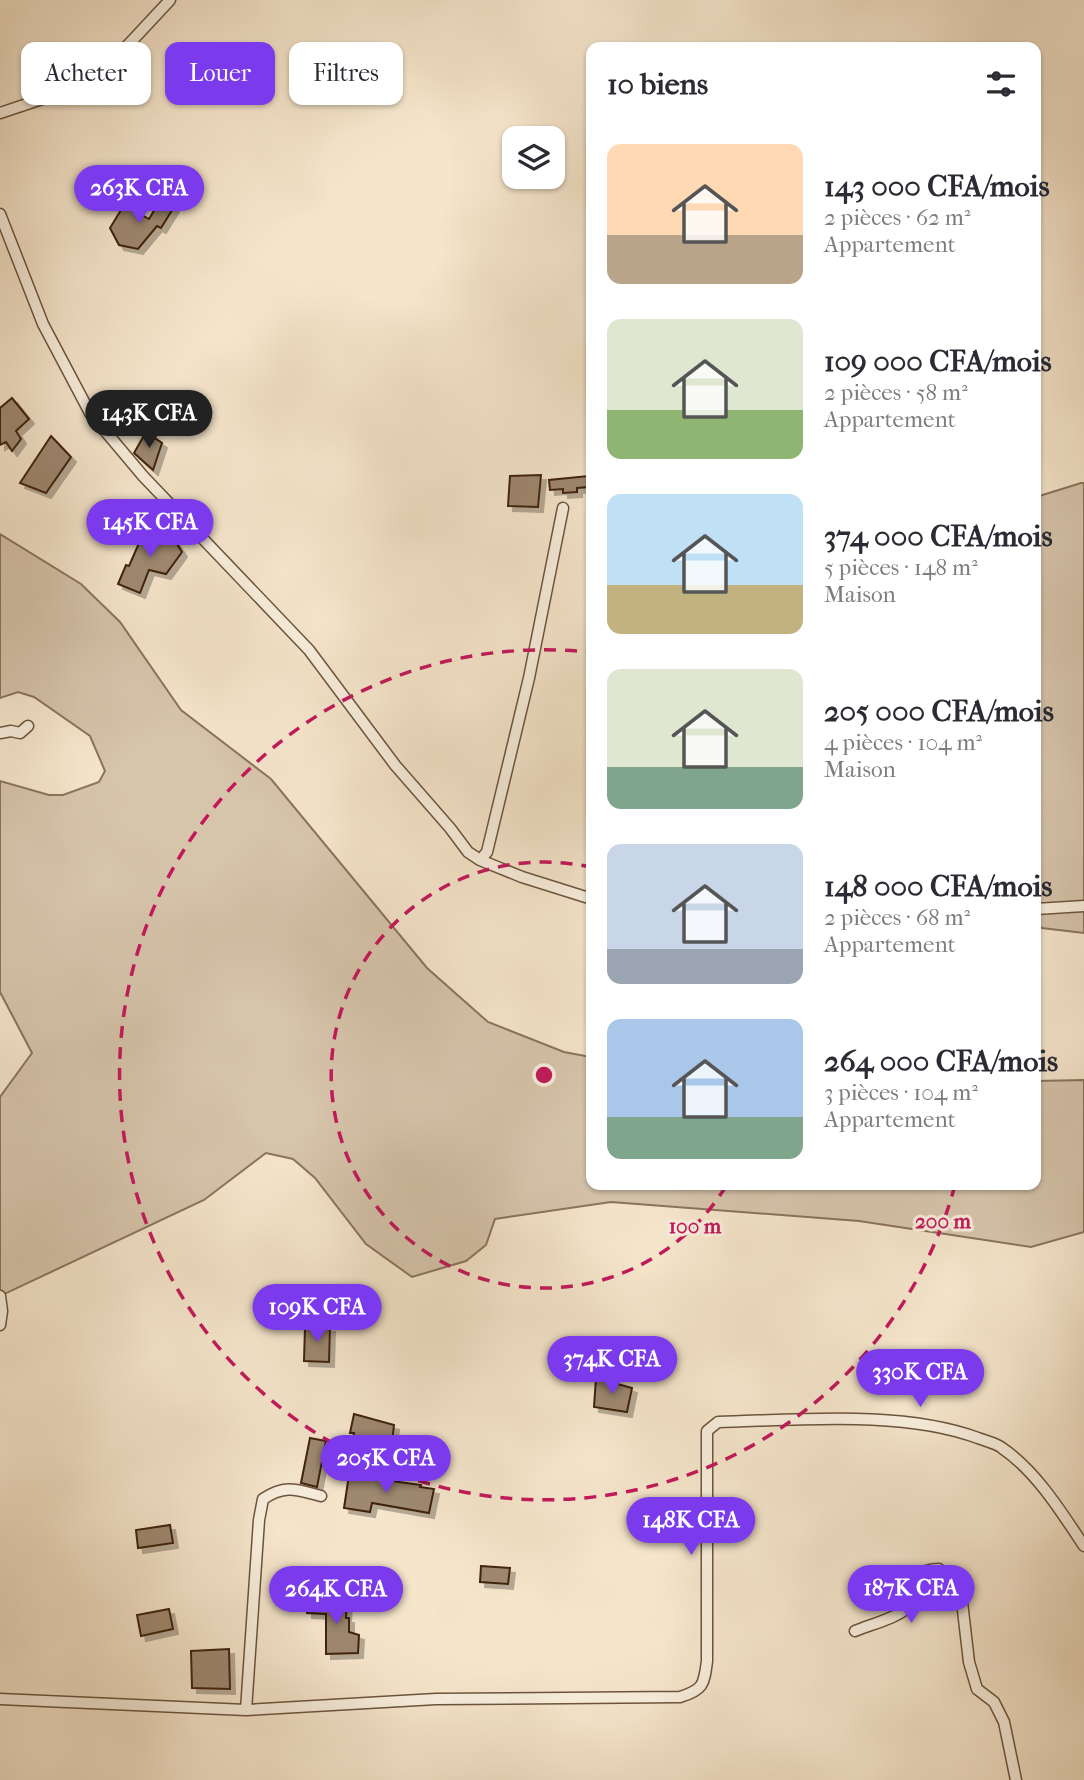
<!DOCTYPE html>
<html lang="fr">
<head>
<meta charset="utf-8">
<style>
	body { margin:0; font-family:"IM FELL French Canon",serif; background:#f7f7f7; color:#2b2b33; height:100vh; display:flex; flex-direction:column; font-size:26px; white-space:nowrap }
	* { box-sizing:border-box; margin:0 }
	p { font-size:23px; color:#7c7c81 }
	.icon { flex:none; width:38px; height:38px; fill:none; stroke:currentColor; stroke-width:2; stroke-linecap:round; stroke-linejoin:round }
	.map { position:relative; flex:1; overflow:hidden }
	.details { position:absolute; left:586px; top:42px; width:455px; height:1148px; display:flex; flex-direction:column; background:#fff; border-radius:14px; box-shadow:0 2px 5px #0004 }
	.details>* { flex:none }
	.top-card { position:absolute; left:21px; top:42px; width:460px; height:63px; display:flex; gap:14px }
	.fabs { position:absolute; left:502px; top:126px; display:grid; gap:14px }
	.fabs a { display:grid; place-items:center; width:63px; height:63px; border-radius:14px; background:#fff; box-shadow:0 2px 5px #0004; font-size:35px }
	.price { position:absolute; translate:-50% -60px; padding:0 16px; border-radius:24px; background:#7c3aed; color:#fff; font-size:23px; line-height:46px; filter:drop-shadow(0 2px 4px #0008) }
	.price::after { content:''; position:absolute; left:50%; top:42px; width:21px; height:16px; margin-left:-10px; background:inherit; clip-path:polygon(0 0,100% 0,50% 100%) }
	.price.on { background:#222; color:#fff }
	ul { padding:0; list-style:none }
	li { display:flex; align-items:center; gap:21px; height:175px; padding:0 21px }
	li span { display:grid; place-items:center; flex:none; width:196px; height:140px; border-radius:14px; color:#555 }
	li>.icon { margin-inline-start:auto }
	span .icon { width:84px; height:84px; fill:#fffc; stroke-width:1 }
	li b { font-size:30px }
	h2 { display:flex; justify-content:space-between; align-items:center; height:84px; padding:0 21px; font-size:30px }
	.pill { padding:0 24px; border-radius:14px; background:#fff; box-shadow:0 2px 5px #0004; font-size:24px; line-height:63px }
	.pill.on { background:#7c3aed; color:#fff }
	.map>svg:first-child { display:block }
	.green { fill:#d6c4ab; stroke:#8a745c; stroke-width:2 }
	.building { fill:#9e886f; stroke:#3f240c; stroke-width:2; filter:url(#shadow) }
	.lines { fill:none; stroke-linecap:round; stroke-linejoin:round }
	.street-casing { stroke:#6c543c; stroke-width:13 }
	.street { stroke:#f8eedd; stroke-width:10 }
	.ring { fill:none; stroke:#c2185b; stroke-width:3.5; stroke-dasharray:12 9 }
	.centre { fill:#c2185b; stroke:#f8eedd; stroke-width:3.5 }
	.ring-label { font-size:21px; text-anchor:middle; font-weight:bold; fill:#c2185b; stroke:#f8eedd; stroke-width:6; stroke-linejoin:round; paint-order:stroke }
</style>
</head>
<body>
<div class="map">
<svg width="1084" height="1780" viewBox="0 0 1084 1780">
	<defs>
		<filter id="shadow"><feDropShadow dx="5" dy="5" stdDeviation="0" flood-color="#0004"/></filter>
	</defs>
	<rect width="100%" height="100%" fill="#f5e5cb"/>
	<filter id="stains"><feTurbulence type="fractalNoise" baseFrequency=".00286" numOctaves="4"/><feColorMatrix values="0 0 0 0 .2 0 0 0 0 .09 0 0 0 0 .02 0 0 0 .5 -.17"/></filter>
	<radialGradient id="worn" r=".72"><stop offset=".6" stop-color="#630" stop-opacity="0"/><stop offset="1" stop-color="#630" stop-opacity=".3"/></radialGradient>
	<path class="green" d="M1081 483H1084V933L1042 928 1036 923V497Z
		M0 534 81 584 120 622 181 710 271 779 427 968 488 1022 564 1052 591 1057 592 1185H1036V1081L1084 1080V1232L1031 1247 859 1221 611 1202 495 1219 486 1245 466 1261 412 1277 366 1244 315 1178 293 1159 266 1153 204 1200 0 1296V1097L32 1053 0 992V781L49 795H63L99 782 105 771 90 736 34 697 18 692 0 698Z"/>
	<path class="building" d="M161 199 174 207 161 228 157 226 138 249 119 245 110 228 124 205 149 219Z
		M12 398 29 419 16 431 21 439 12 451 6 442 0 445V408Z
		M146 432 162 443 153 470 134 453Z
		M51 436 71 457 46 493 20 483Z
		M541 475 538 507 508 506 510 476Z
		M588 476 589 487 577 488V492L563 493V489L550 490 549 480Z
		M146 527 175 541 182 552 166 574 149 570 140 593 118 584 126 565 129 566Z
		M305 1327H330L329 1362 304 1361Z
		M596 1378 632 1388 627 1412 594 1407Z
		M354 1414 394 1425 390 1459 350 1452 354 1433H350Z
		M310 1438 326 1441 317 1487 301 1483Z
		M349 1475 421 1485 420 1487 434 1489 429 1513 372 1503 370 1512 344 1508Z
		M170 1525 173 1543 138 1548 136 1530Z
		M481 1566 510 1568 508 1584 480 1582Z
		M307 1599 347 1601 346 1618H349V1632L359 1635 358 1653 326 1654V1614L307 1613Z
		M169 1609 173 1629 141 1636 137 1615Z
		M229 1649 230 1689 192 1688 191 1651Z"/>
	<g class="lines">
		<defs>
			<path id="street" d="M0 113 84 85 115 59 170 0
				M0 214 43 324 90 413 143 476 309 650 395 765 450 828 468 852 480 860 522 877 592 899
				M0 733 11 731 20 733 28 726
				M480 860 487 852 529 678 563 508
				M1036 909 1084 906
				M0 1296 2 1311 0 1325
				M855 1631C869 1625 897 1618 907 1608 921 1596 905 1569 939 1569L953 1585 962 1602 969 1662 977 1689 994 1702 1004 1722 1016 1780
				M0 1699 246 1710 436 1699 680 1697C703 1690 704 1685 707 1661V1431L718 1422C798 1420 903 1410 978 1438 985 1441 996 1443 1002 1448 1036 1471 1062 1513 1084 1546
				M246 1710 259 1520 263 1499C286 1484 297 1490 321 1496"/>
		</defs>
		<use href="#street" class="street-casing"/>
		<use href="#street" class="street"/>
	</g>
	<g class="ring">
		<path d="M726 1186A213 213 0 1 1 590 867"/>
		<path d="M955 1185A425 425 0 1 1 588 652"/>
	</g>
	<circle cx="544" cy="1075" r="10" class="centre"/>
	<g class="ring-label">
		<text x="943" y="1228">200 m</text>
		<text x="695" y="1233">100 m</text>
	</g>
	<rect width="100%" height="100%" filter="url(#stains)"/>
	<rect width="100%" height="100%" fill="url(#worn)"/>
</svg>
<div class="fabs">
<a><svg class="icon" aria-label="layers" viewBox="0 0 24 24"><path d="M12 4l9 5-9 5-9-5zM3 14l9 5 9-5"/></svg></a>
</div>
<b class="price" style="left:139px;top:225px">263K CFA</b>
<b class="price on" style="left:149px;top:450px">143K CFA</b>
<b class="price" style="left:150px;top:559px">145K CFA</b>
<b class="price" style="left:317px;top:1344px">109K CFA</b>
<b class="price" style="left:612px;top:1396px">374K CFA</b>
<b class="price" style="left:920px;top:1409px">330K CFA</b>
<b class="price" style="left:386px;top:1495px">205K CFA</b>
<b class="price" style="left:691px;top:1557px">148K CFA</b>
<b class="price" style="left:911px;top:1625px">187K CFA</b>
<b class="price" style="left:336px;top:1626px">264K CFA</b>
<div class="top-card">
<a class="pill">Acheter</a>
<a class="pill on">Louer</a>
<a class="pill">Filtres</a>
</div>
<section class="details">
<h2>10 biens<svg class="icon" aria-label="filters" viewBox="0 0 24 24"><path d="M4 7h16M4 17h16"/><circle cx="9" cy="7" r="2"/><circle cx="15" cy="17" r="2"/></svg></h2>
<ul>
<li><span style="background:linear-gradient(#ffd9b3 65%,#b9a48a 0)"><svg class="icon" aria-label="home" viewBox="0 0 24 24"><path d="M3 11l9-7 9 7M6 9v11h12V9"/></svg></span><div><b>143 000 CFA/mois</b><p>2 pièces · 62 m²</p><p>Appartement</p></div></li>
<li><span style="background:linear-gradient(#dfe7d0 65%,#8fb573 0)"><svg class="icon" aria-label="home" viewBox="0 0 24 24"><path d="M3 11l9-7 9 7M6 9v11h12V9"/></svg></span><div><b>109 000 CFA/mois</b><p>2 pièces · 58 m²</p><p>Appartement</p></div></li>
<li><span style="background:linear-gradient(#bfe0f5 65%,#c2b280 0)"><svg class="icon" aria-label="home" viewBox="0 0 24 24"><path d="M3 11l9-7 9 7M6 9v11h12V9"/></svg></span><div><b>374 000 CFA/mois</b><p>5 pièces · 148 m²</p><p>Maison</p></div></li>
<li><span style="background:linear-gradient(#dfe7d0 70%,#7fa58c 0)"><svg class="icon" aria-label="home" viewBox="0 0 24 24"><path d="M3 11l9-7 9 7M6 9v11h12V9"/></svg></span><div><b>205 000 CFA/mois</b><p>4 pièces · 104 m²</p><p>Maison</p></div></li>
<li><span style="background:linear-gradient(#c9d6e8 75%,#9aa5b1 0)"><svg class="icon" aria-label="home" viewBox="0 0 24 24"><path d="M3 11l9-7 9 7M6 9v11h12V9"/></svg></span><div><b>148 000 CFA/mois</b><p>2 pièces · 68 m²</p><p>Appartement</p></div></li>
<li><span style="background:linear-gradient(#a9c7e8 70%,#7fa58c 0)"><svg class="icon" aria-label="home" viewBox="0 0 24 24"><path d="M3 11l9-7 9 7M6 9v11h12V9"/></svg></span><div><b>264 000 CFA/mois</b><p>3 pièces · 104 m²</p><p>Appartement</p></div></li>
</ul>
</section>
</div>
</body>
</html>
